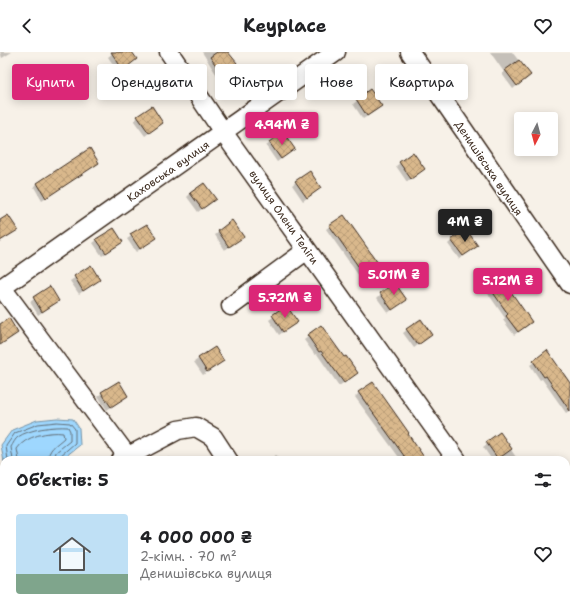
<!DOCTYPE html>
<html lang="uk">
<head>
<meta charset="utf-8">
<style>
	body { margin:0; font-family:"Shantell Sans",sans-serif; background:#f6f6f6; color:#202124; height:100vh; display:flex; flex-direction:column; font-size:15px; white-space:nowrap }
	* { box-sizing:border-box; margin:0 }
	p { font-size:13px; color:#757577 }
	.icon { flex:none; width:22px; height:22px; fill:none; stroke:currentColor; stroke-width:2; stroke-linecap:round; stroke-linejoin:round }
	.map { position:relative; flex:1; overflow:hidden }
	.side { position:absolute; left:0px; top:404px; width:570px; height:156px; display:flex; flex-direction:column; background:#fff; border-radius:12px 12px 0 0; box-shadow:0 2px 10px #0003 }
	.side>* { flex:none }
	.hud { position:absolute; left:12px; top:12px; width:546px; height:36px; display:flex; gap:8px }
	.needle { width:26px; rotate:186deg }
	.fabs { position:absolute; left:514px; top:60px; display:grid; gap:8px }
	.fabs a { display:grid; place-items:center; width:44px; height:44px; border-radius:4px; background:#fff; box-shadow:0 2px 10px #0003; font-size:20px }
	.price { position:absolute; translate:-50% -34px; padding:0 9px; border-radius:4px; background:#db2777; color:#fff; font-size:13px; line-height:26px; filter:drop-shadow(0 1px 2px #0008) }
	.price::after { content:''; position:absolute; left:50%; top:24px; width:12px; height:9px; margin-left:-6px; background:inherit; clip-path:polygon(0 0,100% 0,50% 100%) }
	.price.on { background:#222; color:#fff }
	ul { padding:0; list-style:none }
	li { display:flex; align-items:center; gap:12px; height:100px; padding:0 16px }
	li+li { border-top:1px solid #e0e0e0 }
	li span { display:grid; place-items:center; flex:none; width:112px; height:80px; border-radius:4px; color:#555 }
	li>.icon { margin-inline-start:auto }
	span .icon { width:48px; height:48px; fill:#fffc; stroke-width:1 }
	li b { font-size:17px }
	h2 { display:flex; justify-content:space-between; align-items:center; height:48px; padding:0 16px; font-size:17px }
	.chip { padding:0 14px; border-radius:4px; background:#fff; box-shadow:0 2px 10px #0003; font-size:14px; line-height:36px }
	.chip.on { background:#db2777; color:#fff }
	header { display:flex; justify-content:space-between; align-items:center; height:52px; padding:0 16px; background:#fff; font-size:18px; font-weight:700 }
	.map>svg:first-child { display:block }
	.water { fill:#9ed7fe; stroke:#7692a4 }
	.shadow { fill:#0003 }
	.lines { fill:none; stroke-linecap:round; stroke-linejoin:round }
	.shore { stroke:#636f78; stroke-width:1 }
	.building { fill:url(#building-cross-hatch); stroke:#3b2a1e }
	.minor-casing { stroke:#3b2a1e; stroke-width:21 }
	.minor { stroke:#fff; stroke-width:18 }
	.labels { text-anchor:middle; stroke-width:3; stroke-linejoin:round; paint-order:stroke }
	.street-label { font-size:11px; fill:#3b2a1e; stroke:#fff }
</style>
</head>
<body>
<header><svg class="icon" aria-label="back" viewBox="0 0 24 24"><path d="M15 5l-7 7 7 7"/></svg>Keyplace<svg class="icon" aria-label="heart" viewBox="0 0 24 24"><path d="M12 20l-8-8c-3-5 5-10 8-4 3-6 11-1 8 4z"/></svg></header>
<div class="map">
<svg width="570" height="560" viewBox="0 0 570 560">
	<defs>
		<pattern id="building-cross-hatch" width="8" height="8" patternUnits="userSpaceOnUse"><rect width="8" height="8" fill="#d9b88c"/><path d="M0 0l8 8M0 8l8-8" fill="none" stroke="#bb9e78"/></pattern>
	</defs>
	<rect width="100%" height="100%" fill="#f7f1e8"/>
	<filter id="ink" filterUnits="userSpaceOnUse"><feTurbulence type="fractalNoise" baseFrequency=".025" numOctaves="2"/><feDisplacementMap in="SourceGraphic" scale="8" xChannelSelector="R" yChannelSelector="G"/><feConvolveMatrix kernelMatrix="1 2 1 2 8 2 1 2 1" color-interpolation-filters="sRGB"/></filter>
	<g filter="url(#ink)">
		<path class="water" d="M57 366 73 367 79 376 80 393 61 408H4V410L1 393 12 378 37 368Z"/>
		<path class="shadow" d="M0 0H12L2 6Z
			M114 0H131L136 7 119 21 108 5Z
			M202 0H227L235 11 218 25Z
			M490 0H512L530 23 513 37 502 22 504 20Z
			M370 39 377 58 363 67 353 52Z
			M138 65 162 71 145 84 134 69Z
			M270 91 290 100 277 110 266 94Z
			M89 98 98 111 42 149 34 135 37 132Z
			M400 111 420 120 407 130 396 114Z
			M296 130 316 139 303 149 292 133Z
			M191 141 215 147 198 160 187 145Z
			M232 170 242 185 225 198 215 183Z
			M147 173 156 186 136 200 127 187Z
			M330 174 376 211 359 224 326 177Z
			M97 188 122 190 102 204 93 191Z
			M452 188 473 198 459 207 448 192Z
			M91 215 99 228 79 242 70 229Z
			M486 229 508 237 531 270 514 283 503 268 505 266 482 233Z
			M50 235 58 249 38 263 30 250Z
			M381 242 405 248 388 261 377 246Z
			M286 255 296 270 279 283 269 268Z
			M321 275 353 324 339 334 317 302 315 303 304 288Z
			M407 278 431 283 414 296 403 281Z
			M214 296 223 309 203 323 194 310Z
			M547 300 570 333V358L566 361 542 327 540 328 530 313Z
			M102 341 127 344 107 358 98 344Z
			M359 341 406 382 425 408H401L355 345Z
			M500 382 518 408H492L483 395Z
			M276 403 279 408H269Z
			M169 405 170 408H164Z
			M566 474 570 480V519L566 513Z
			M31 556H49L51 560H25Z
			M347 556H372L367 560H350Z
			M502 556H529L530 558 528 560H505Z"/>
		<g class="lines">
			<path class="shore" d="M8 408 6 394 15 381 38 372 57 370 70 371 75 377V391L60 404 59 408
				M13 408 11 395C13 392 15 387 18 385 29 377 54 374 68 375L70 379V389L56 400 54 408
				M19 408 17 397C25 384 49 379 63 381L64 386C56 393 48 397 48 408"/>
		</g>
		<path class="building" d="M111 0H132L137 7 123 18Z
			M217 0H228L237 11 222 22 210 5Z
			M519 8 531 23 517 34 505 18Z
			M370 37 382 54 367 64 356 47Z
			M152 54 163 71 149 81 137 64Z
			M283 80 295 97 281 107 269 90Z
			M90 96 99 111 46 146 37 131Z
			M413 100 425 117 411 127 399 110Z
			M310 119 321 136 307 146 295 129Z
			M204 131 216 147 202 157 190 141Z
			M8 163 18 178 0 189V168Z
			M344 163 378 211 363 221 329 173Z
			M232 168 244 185 229 195 218 179Z
			M147 172 157 186 140 197 130 182Z
			M114 176 123 190 106 201 96 187Z
			M466 177 478 194 463 204 451 188Z
			M91 213 100 228 83 239 74 224Z
			M499 219 511 235 509 237 532 270 518 280 506 264 508 262 485 229Z
			M395 231 407 248 392 258 380 241Z
			M50 234 59 249 42 260 33 245Z
			M286 253 298 270 283 280 272 263Z
			M9 266 18 281 0 293V272Z
			M421 267 432 283 418 293 406 277Z
			M321 273 344 305 346 304 358 321 344 331 321 299 319 300 307 283Z
			M215 295 224 309 207 320 198 306Z
			M547 298 570 331V359L546 324 544 325 533 309Z
			M119 329 128 344 111 355 101 340Z
			M373 330 409 381 408 382 426 408H407L358 340Z
			M500 380 512 397 498 407 486 390Z"/>
		<g class="lines">
			<defs>
				<path id="minor" d="M169 0 223 80 457 408
					M410 0 570 232
					M2 236 128 405
					M0 237 336 0
					M231 254 307 198
					M121 408 178 378 196 375 213 385 228 408
					M0 429H4
					M327 556 330 560
					M561 556 564 560
					M0 557 2 560
					M406 560 412 556"/>
			</defs>
			<use href="#minor" class="minor-casing"/>
			<use href="#minor" class="minor"/>
		</g>
	</g>
	<g class="labels">
		<g class="street-label">
			<text transform="translate(489 116) rotate(56)" y="4">Денишівська вулиця</text>
			<text transform="translate(168 119) rotate(-35)" y="4">Каховська вулиця</text>
			<text transform="translate(284 165) rotate(55)" y="4">вулиця Олени Теліги</text>
		</g>
	</g>
</svg>
<div class="fabs">
<a><svg class="needle" viewBox="-14 -14 28 28"><path d="M0-13l5 13h-10z" fill="#e53935"/><path d="M0 13l5-13h-10z" fill="#757577"/></svg></a>
</div>
<b class="price" style="left:282px;top:94px">4.94M ₴</b>
<b class="price on" style="left:465px;top:191px">4M ₴</b>
<b class="price" style="left:394px;top:244px">5.01M ₴</b>
<b class="price" style="left:508px;top:250px">5.12M ₴</b>
<b class="price" style="left:285px;top:267px">5.72M ₴</b>
<div class="hud">
<a class="chip on">Купити</a>
<a class="chip">Орендувати</a>
<a class="chip">Фільтри</a>
<a class="chip">Нове</a>
<a class="chip">Квартира</a>
</div>
<section class="side">
<h2>Об’єктів: 5<svg class="icon" aria-label="filters" viewBox="0 0 24 24"><path d="M4 7h16M4 17h16"/><circle cx="9" cy="7" r="2"/><circle cx="15" cy="17" r="2"/></svg></h2>
<ul>
<li><span style="background:linear-gradient(#bfe0f5 75%,#7fa58c 0)"><svg class="icon" aria-label="home" viewBox="0 0 24 24"><path d="M3 11l9-7 9 7M6 9v11h12V9"/></svg></span><div><b>4 000 000 ₴</b><p>2-кімн. · 70 m²</p><p>Денишівська вулиця</p></div><svg class="icon" aria-label="heart" viewBox="0 0 24 24"><path d="M12 20l-8-8c-3-5 5-10 8-4 3-6 11-1 8 4z"/></svg></li>
</ul>
</section>
</div>
</body>
</html>
